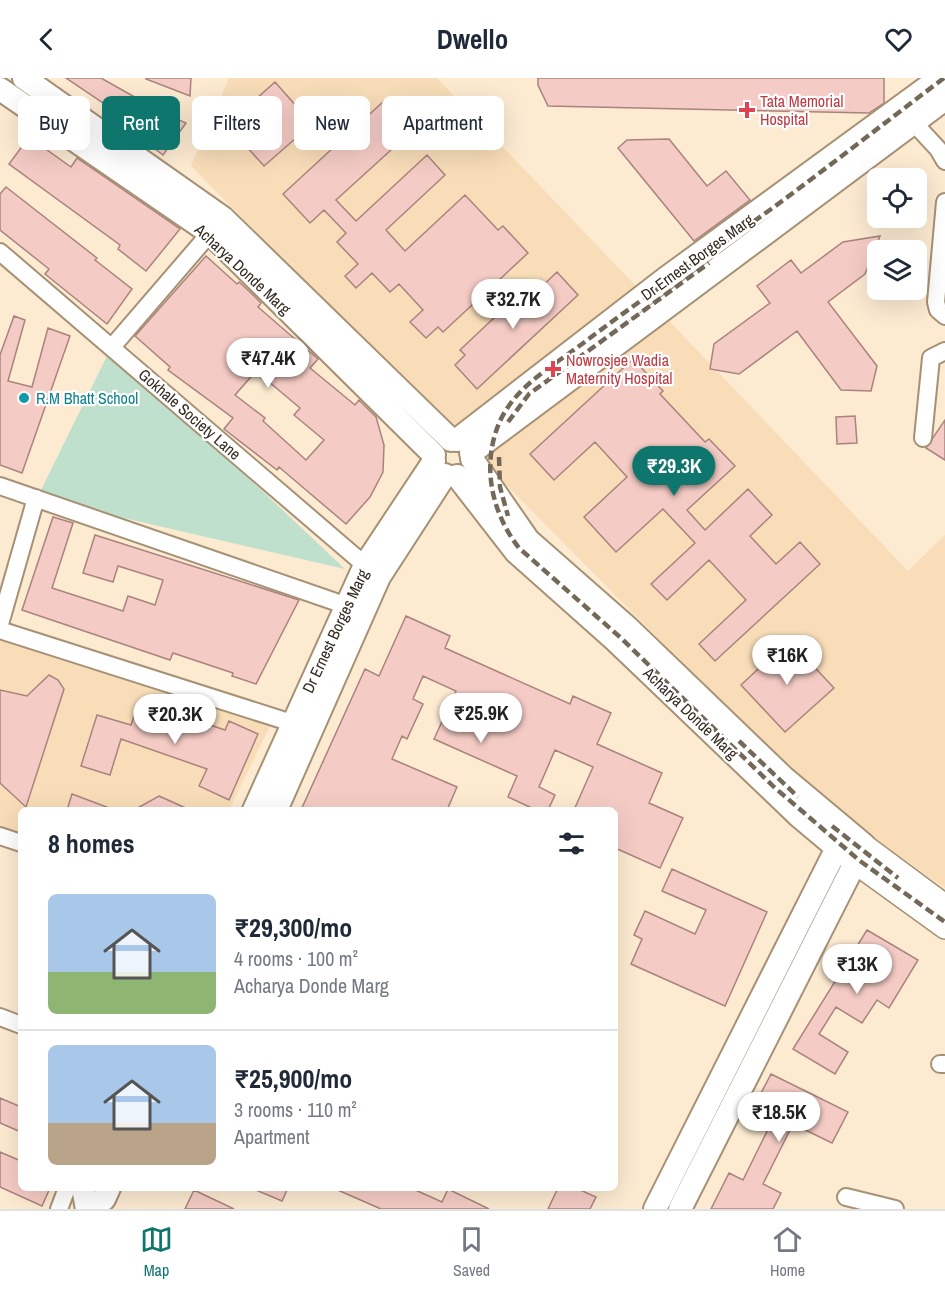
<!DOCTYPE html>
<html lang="en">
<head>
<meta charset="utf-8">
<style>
	body { margin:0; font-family:"Archivo Narrow",sans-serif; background:#f6f6f7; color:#1f2937; height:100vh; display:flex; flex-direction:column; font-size:22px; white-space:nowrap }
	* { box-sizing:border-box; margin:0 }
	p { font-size:20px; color:#747a83 }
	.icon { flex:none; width:33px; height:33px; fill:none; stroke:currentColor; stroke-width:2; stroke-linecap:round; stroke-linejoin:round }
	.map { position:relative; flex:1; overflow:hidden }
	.side { position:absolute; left:18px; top:729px; width:600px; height:384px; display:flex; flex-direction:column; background:#fff; border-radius:9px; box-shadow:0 6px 24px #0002 }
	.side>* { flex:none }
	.guide { position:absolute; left:18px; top:18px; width:600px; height:54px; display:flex; gap:12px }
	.fabs { position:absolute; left:867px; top:90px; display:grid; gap:12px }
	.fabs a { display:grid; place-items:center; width:60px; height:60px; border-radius:9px; background:#fff; box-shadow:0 6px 24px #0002; font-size:30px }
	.price { position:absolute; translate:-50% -51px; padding:0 14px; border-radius:21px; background:#fff; color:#222; font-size:20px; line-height:39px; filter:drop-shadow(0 2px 3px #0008) }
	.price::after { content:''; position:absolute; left:50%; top:36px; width:18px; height:14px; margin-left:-9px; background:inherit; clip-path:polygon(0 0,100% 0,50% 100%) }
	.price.active { background:#0f766e; color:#fff }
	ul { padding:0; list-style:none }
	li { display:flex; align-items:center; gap:18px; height:150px; padding:0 30px }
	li+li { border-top:2px solid #e0e1e3 }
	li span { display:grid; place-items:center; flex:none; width:168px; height:120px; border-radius:9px; color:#555 }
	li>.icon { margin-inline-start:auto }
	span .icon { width:72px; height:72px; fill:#fffc; stroke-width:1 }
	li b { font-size:26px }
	h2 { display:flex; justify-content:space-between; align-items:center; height:72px; padding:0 30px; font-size:26px }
	.pill { padding:0 21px; border-radius:9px; background:#fff; box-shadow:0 6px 24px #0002; font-size:21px; line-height:54px }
	.pill.active { background:#0f766e; color:#fff }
	header { display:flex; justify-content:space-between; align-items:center; height:78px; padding:0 30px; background:#fff; font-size:27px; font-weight:800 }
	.menu { display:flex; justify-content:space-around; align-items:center; height:84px; border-top:2px solid #e0e1e3; background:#fff; font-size:16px; color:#747a83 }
	.menu a { display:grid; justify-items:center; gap:3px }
	.menu .active { color:#0f766e }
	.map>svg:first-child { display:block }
	.built { fill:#f8ddb8 }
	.green { fill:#c0e0ce }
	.building { fill:#f5ccc5; stroke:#a9837d; stroke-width:1.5; fill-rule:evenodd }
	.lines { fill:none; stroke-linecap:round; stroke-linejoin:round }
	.minor-casing { stroke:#a79175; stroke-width:20 }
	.tertiary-casing { stroke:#a79175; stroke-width:24 }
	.secondary-casing { stroke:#a79175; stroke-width:26 }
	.minor { stroke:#fff; stroke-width:16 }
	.tertiary { stroke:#fff; stroke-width:21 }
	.secondary { stroke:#fff; stroke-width:22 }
	.rail { stroke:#746858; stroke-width:4.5; stroke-dasharray:9 4.5; stroke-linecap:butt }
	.health-dot { fill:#e0444e; stroke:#fff; stroke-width:2 }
	.culture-dot { fill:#0f9aa8; stroke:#fff; stroke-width:2 }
	.labels { text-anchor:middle; stroke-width:4.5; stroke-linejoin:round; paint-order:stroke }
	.health-label { font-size:16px; fill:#be3a42; stroke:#fff; text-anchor:start }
	.street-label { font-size:16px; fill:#342b20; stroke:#fff }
	.culture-label { font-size:16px; fill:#0d838f; stroke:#fff; text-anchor:start }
</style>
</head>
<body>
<header><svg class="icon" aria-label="back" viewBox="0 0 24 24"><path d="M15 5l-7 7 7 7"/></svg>Dwello<svg class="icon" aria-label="heart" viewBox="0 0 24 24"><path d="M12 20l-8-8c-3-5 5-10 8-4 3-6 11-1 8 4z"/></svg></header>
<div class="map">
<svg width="945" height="1131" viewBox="0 0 945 1131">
	<rect width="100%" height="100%" fill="#fcead1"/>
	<path class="built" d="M229 0H437L908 493 945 457V810L882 766 785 689 191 88Z
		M0 562 270 648 229 732H21V756L0 748Z"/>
	<path class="green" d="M111 270 345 491 37 420Z"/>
	<path class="building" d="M66 0H101L133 18 131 21 186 45 163 77 130 52 134 46Z
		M146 0H191L190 18 146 1Z
		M538 0H884V25L869 35 548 28 538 7Z
		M275 4 312 46 264 88 227 47Z
		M385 22 413 52 336 122 356 143 427 77 445 97 386 152 405 173 465 117 498 152 503 148 528 175 443 254 438 249 426 260 410 244 423 232 399 206 390 214 372 195 356 210 345 198 358 186 337 164 346 155 324 132 310 145 283 116Z
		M29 59 71 89 77 80 180 151 146 193 118 171 120 167 9 86Z
		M669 61 707 108 726 93 750 122 694 163 618 70 627 62Z
		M6 109 97 180 95 182 132 211 107 246 45 196 49 191 0 152V116Z
		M880 158 865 196 828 224 877 288 871 313 841 312 797 253 739 296 710 291 714 266 770 225 757 208 791 182 801 195 843 164Z
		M206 178 237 206 239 204 250 214 261 225 258 229 318 281 310 290 355 327 359 322 376 339 384 367 383 394 370 419 346 446 279 389 277 392 224 351 233 340 168 292 170 289 135 258ZM256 293 300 330 294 337 324 362 306 382 263 343 265 340 235 317Z
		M557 194 578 217 477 311 455 287 465 277 460 272 513 222 519 230Z
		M14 238 25 242 8 303 32 309 48 250 70 258 22 395 0 387V277Z
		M633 281 663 313 660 316 705 364 709 361 735 388 687 432 705 452 748 411 772 437 750 458 776 486 800 464 820 486 715 583 699 566 746 522 709 482 667 522 651 506 695 465 663 431 616 474 584 439 627 399 595 364 554 402 530 376Z
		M855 338 857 365 837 366 836 339Z
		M945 342V382L926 370Z
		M53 439 73 445 52 510 123 533 128 518 155 527 163 502 118 488 113 504 83 495 95 457 299 522 256 606 232 598 233 595 173 575 170 582 22 532Z
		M406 538 450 558 445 570 570 626 573 618 611 635 597 666 662 695 649 725 683 740 660 790 615 770V732H574L593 689 555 672 539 709 555 717 548 732H536L508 719 517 698 434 661 456 613 423 598 413 621 423 626 407 661 402 658 392 681 457 709 447 732H301L365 591 379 598Z
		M789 562 834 610 785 654 741 607Z
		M49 597 58 602 64 611 26 729 0 705V612L27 618Z
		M139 623 225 652 229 643 258 656 229 722 199 708 207 691 121 661 110 697 81 688 97 637 131 647Z
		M72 716 112 731V732H67Z
		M159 718 190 732H134Z
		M672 791 767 834 725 928 631 886 642 861 634 857 645 833 695 856 706 832 662 813Z
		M867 852 918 882 889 930 877 922 862 945 836 929 819 956 848 974 835 996 793 971Z
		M771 996 848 1034 832 1065 793 1046 763 1106 781 1115 773 1131H711L729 1095 743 1102 778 1031 758 1021Z
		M0 1020 21 1029V1054L0 1045Z
		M0 1074 21 1083V1110H50L42 1128 0 1109Z
		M251 1110H288L282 1123Z
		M333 1110H411L442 1124 448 1111 489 1131H381Z
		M558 1110H576L596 1119 590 1131H548Z
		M194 1112 234 1131H185Z"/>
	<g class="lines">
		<defs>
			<path id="minor" d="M914 45 938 71 945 83
				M945 124 936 224 938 232 945 238
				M0 174 373 494
				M112 269 217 147
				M923 360 931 280 945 273
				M0 408 356 531
				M0 546 36 420
				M0 552 292 645
				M0 758 21 765
				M0 939 21 947
				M940 986H945
				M846 1119 895 1131
				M59 1131 67 1110"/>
			<path id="tertiary" d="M864 767 945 827
				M855 785 945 850"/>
			<path id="secondary" d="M24 0 223 140 451 362
				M0 11 210 155 434 377
				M457 362 665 201 940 0
				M471 375 945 21
				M472 381 528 462 627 549 784 700 864 767 680 1131
				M457 398 516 474 615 562 799 738 855 785
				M254 732 365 487 434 383
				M276 732 379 499 445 397
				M83 1110 87 1131
				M89 1131 104 1121 109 1110
				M655 1131 844 756"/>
		</defs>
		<use href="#minor" class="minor-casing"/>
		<use href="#tertiary" class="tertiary-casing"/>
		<use href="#secondary" class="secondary-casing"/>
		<use href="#minor" class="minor"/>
		<use href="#tertiary" class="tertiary"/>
		<use href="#secondary" class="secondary"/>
		<path class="rail" d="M944 0C887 43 831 87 774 129 710 175 645 218 582 266 553 288 516 308 500 343 481 386 491 434 519 470L621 560 774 709 860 783 945 844
			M508 344 529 316 709 185
			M499 379 500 409 508 438
			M739 663 798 719
			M832 748 898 800"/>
	</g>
	<g class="health-dot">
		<path d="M744 23h6v6h6v6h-6v6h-6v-6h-6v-6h6z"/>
		<path d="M550 282h6v6h6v6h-6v6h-6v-6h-6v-6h6z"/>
	</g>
	<circle class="culture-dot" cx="24" cy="320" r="6"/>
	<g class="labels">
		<g class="health-label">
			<text x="760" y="29">Tata Memorial<tspan x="760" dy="18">Hospital</tspan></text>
			<text x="566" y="288">Nowrosjee Wadia<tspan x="566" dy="18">Maternity Hospital</tspan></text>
		</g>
		<g class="street-label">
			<text transform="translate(697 179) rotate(-36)" y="6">Dr Ernest Borges Marg</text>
			<text transform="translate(243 191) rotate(43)" y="6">Acharya Donde Marg</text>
			<text transform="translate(190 336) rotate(41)" y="6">Gokhale Society Lane</text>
			<text transform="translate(335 553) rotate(-65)" y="6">Dr Ernest Borges Marg</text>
			<text transform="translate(691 635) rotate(44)" y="6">Acharya Donde Marg</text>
		</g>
		<g class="culture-label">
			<text x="36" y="326">R.M Bhatt School</text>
		</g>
	</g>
</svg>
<div class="fabs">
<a><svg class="icon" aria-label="locate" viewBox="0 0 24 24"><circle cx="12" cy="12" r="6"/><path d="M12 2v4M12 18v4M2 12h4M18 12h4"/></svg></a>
<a><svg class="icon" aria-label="layers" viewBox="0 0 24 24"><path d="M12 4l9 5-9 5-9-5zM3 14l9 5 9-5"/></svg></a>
</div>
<b class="price" style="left:513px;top:252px">₹32.7K</b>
<b class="price" style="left:268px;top:311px">₹47.4K</b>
<b class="price active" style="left:674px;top:419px">₹29.3K</b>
<b class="price" style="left:787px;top:608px">₹16K</b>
<b class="price" style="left:481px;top:666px">₹25.9K</b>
<b class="price" style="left:175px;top:667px">₹20.3K</b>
<b class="price" style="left:857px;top:917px">₹13K</b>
<b class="price" style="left:779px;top:1065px">₹18.5K</b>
<div class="guide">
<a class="pill">Buy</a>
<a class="pill active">Rent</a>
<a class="pill">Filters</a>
<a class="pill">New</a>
<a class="pill">Apartment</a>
</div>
<section class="side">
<h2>8 homes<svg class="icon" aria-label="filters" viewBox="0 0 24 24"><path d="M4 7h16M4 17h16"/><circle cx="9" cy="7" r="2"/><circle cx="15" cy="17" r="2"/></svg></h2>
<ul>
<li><span style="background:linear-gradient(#a9c7e8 65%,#8fb573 0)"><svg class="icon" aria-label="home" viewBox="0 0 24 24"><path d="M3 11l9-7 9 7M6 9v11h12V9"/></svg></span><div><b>₹29,300/mo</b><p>4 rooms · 100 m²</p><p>Acharya Donde Marg</p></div></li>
<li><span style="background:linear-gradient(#a9c7e8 65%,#b9a48a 0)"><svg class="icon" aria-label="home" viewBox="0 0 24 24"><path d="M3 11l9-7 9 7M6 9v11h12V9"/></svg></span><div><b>₹25,900/mo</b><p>3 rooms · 110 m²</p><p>Apartment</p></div></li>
</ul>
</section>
</div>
<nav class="menu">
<a class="active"><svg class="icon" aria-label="map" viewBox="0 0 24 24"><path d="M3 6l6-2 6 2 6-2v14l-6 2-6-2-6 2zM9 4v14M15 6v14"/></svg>Map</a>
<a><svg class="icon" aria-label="saved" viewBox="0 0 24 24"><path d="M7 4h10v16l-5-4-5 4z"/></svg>Saved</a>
<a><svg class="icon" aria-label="home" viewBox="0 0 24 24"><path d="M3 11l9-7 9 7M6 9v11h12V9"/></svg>Home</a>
</nav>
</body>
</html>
